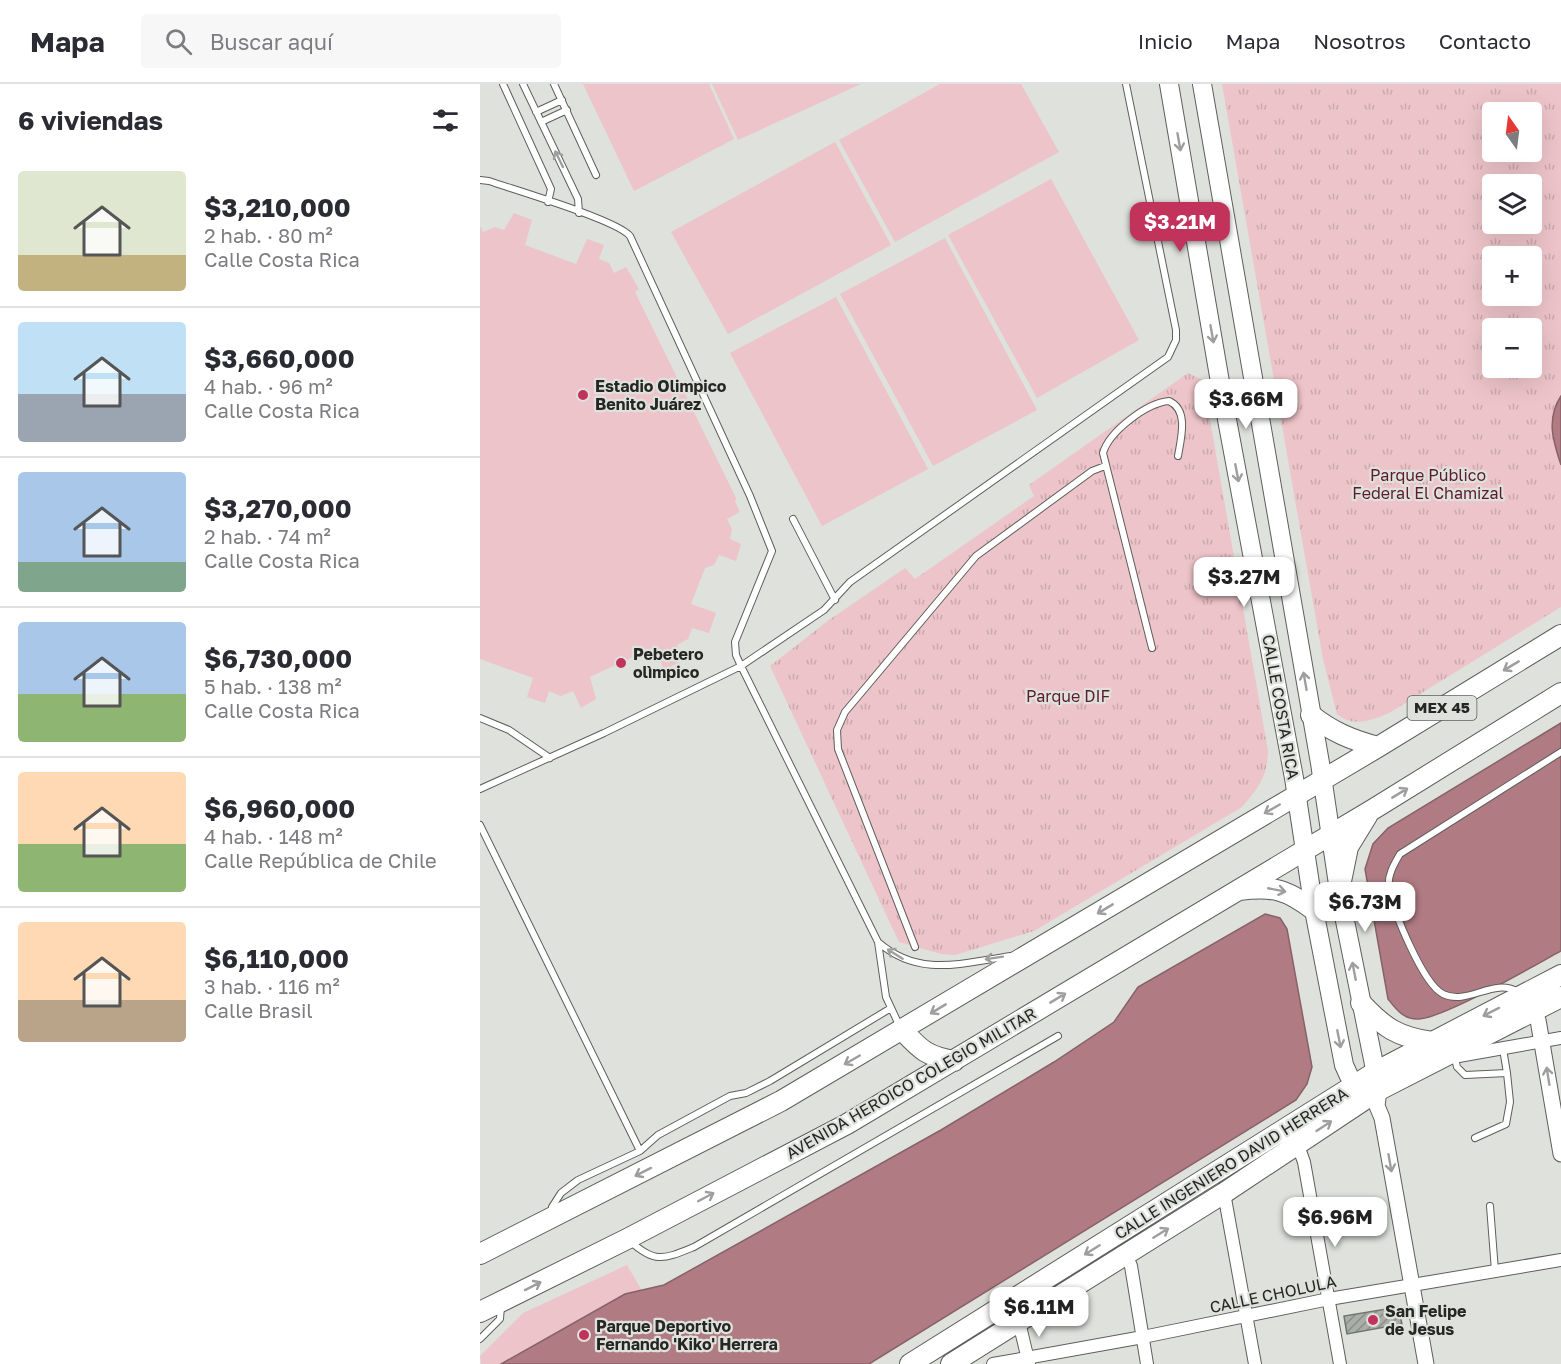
<!DOCTYPE html>
<html lang="es">
<head>
<meta charset="utf-8">
<style>
	body { margin:0; font-family:"Golos Text",sans-serif; background:#f7f7f7; color:#2b2b33; height:100vh; display:flex; flex-direction:column; font-size:22px; white-space:nowrap }
	* { box-sizing:border-box; margin:0 }
	p { font-size:20px; color:#7c7c81 }
	.icon { flex:none; width:33px; height:33px; fill:none; stroke:currentColor; stroke-width:2; stroke-linecap:round; stroke-linejoin:round }
	.map { position:relative; flex:1; overflow:hidden }
	.drawer { display:flex; flex-direction:column; background:#fff; width:480px }
	.drawer>* { flex:none }
	.needle { width:39px; rotate:346deg }
	.controls { position:absolute; left:1002px; top:18px; display:grid; gap:12px }
	.controls a { display:grid; place-items:center; width:60px; height:60px; border-radius:6px; background:#fff; box-shadow:0 6px 24px #0002; font-size:30px }
	.price { position:absolute; translate:-50% -51px; padding:0 14px; border-radius:12px; background:#fff; color:#222; font-size:20px; line-height:39px; filter:drop-shadow(0 2px 3px #0008) }
	.price::after { content:''; position:absolute; left:50%; top:36px; width:18px; height:14px; margin-left:-9px; background:inherit; clip-path:polygon(0 0,100% 0,50% 100%) }
	.price.on { background:#c2335c; color:#fff }
	ul { padding:0; list-style:none }
	li { display:flex; align-items:center; gap:18px; height:150px; padding:0 18px }
	li+li { border-top:2px solid #e1e1e2 }
	li span { display:grid; place-items:center; flex:none; width:168px; height:120px; border-radius:6px; color:#555 }
	li>.icon { margin-inline-start:auto }
	span .icon { width:72px; height:72px; fill:#fffc; stroke-width:1 }
	li b { font-size:26px }
	h2 { display:flex; justify-content:space-between; align-items:center; height:72px; padding:0 18px; font-size:26px }
	header { display:flex; align-items:center; gap:36px; box-sizing:border-box; height:84px; padding:0 30px; background:#fff; border-bottom:2px solid #e1e1e2 }
	header strong { font-size:28px }
	nav { display:flex; gap:33px; margin-inline-start:auto; font-size:21px }
	.search { width:420px; height:54px; background:#f7f7f7; display:flex; align-items:center; gap:15px; box-sizing:border-box; padding:0 21px; border-radius:6px; color:#7c7c81; font-size:22px }
	main { display:flex; flex:1; min-height:0 }
	.map>svg:first-child { display:block }
	.grass { fill:#edc4c9 }
	.park { fill:url(#park-tufts); fill-rule:evenodd }
	.water { fill:#b07b83; stroke:#876267; stroke-width:1.5 }
	.building { fill:url(#building-hatch); stroke:#70736f; stroke-width:1.5 }
	.lines { fill:none; stroke-linecap:round; stroke-linejoin:round }
	.service-casing { stroke:#5d5f5b; stroke-width:8 }
	.minor-casing { stroke:#5d5f5b; stroke-width:14 }
	.tertiary-casing { stroke:#5d5f5b; stroke-width:17 }
	.secondary-casing { stroke:#5d5f5b; stroke-width:20 }
	.primary-casing { stroke:#5d5f5b; stroke-width:22 }
	.service { stroke:#fff; stroke-width:6 }
	.minor { stroke:#fff; stroke-width:12 }
	.tertiary { stroke:#fff; stroke-width:15 }
	.secondary { stroke:#fff; stroke-width:18 }
	.primary { stroke:#fff; stroke-width:20 }
	.oneway { stroke:#9d9e9d }
	.poi-dot { fill:#c2335c; stroke:#dee1dc; stroke-width:2 }
	.labels { text-anchor:middle; stroke-width:4.5; stroke-linejoin:round; paint-order:stroke }
	.shield { fill:#dee1dc; stroke:#5d5f5c; stroke-width:1.5 }
	.shield-label { font-size:15px; font-weight:bold; fill:#262725 }
	.poi-label { font-size:16px; font-weight:bold; fill:#262725; stroke:#dee1dc; text-anchor:start }
	.park-label { font-size:16px; fill:#5d1a2c; stroke:#dee1dc }
	.street-label { font-size:16px; fill:#262725; stroke:#dee1dc }
</style>
</head>
<body>
<header>
<strong>Mapa</strong>
<div class="search"><svg class="icon" aria-label="search" viewBox="0 0 24 24"><circle cx="10" cy="10" r="6"/><path d="M15 15l6 6"/></svg>Buscar aquí</div>
<nav><a>Inicio</a><a>Mapa</a><a>Nosotros</a><a>Contacto</a></nav>
</header>
<main>
<section class="drawer">
<h2>6 viviendas<svg class="icon" aria-label="filters" viewBox="0 0 24 24"><path d="M4 7h16M4 17h16"/><circle cx="9" cy="7" r="2"/><circle cx="15" cy="17" r="2"/></svg></h2>
<ul>
<li><span style="background:linear-gradient(#dfe7d0 70%,#c2b280 0)"><svg class="icon" aria-label="home" viewBox="0 0 24 24"><path d="M3 11l9-7 9 7M6 9v11h12V9"/></svg></span><div><b>$3,210,000</b><p>2 hab. · 80 m²</p><p>Calle Costa Rica</p></div></li>
<li><span style="background:linear-gradient(#bfe0f5 60%,#9aa5b1 0)"><svg class="icon" aria-label="home" viewBox="0 0 24 24"><path d="M3 11l9-7 9 7M6 9v11h12V9"/></svg></span><div><b>$3,660,000</b><p>4 hab. · 96 m²</p><p>Calle Costa Rica</p></div></li>
<li><span style="background:linear-gradient(#a9c7e8 75%,#7fa58c 0)"><svg class="icon" aria-label="home" viewBox="0 0 24 24"><path d="M3 11l9-7 9 7M6 9v11h12V9"/></svg></span><div><b>$3,270,000</b><p>2 hab. · 74 m²</p><p>Calle Costa Rica</p></div></li>
<li><span style="background:linear-gradient(#a9c7e8 60%,#8fb573 0)"><svg class="icon" aria-label="home" viewBox="0 0 24 24"><path d="M3 11l9-7 9 7M6 9v11h12V9"/></svg></span><div><b>$6,730,000</b><p>5 hab. · 138 m²</p><p>Calle Costa Rica</p></div></li>
<li><span style="background:linear-gradient(#ffd9b3 60%,#8fb573 0)"><svg class="icon" aria-label="home" viewBox="0 0 24 24"><path d="M3 11l9-7 9 7M6 9v11h12V9"/></svg></span><div><b>$6,960,000</b><p>4 hab. · 148 m²</p><p>Calle República de Chile</p></div></li>
<li><span style="background:linear-gradient(#ffd9b3 65%,#b9a48a 0)"><svg class="icon" aria-label="home" viewBox="0 0 24 24"><path d="M3 11l9-7 9 7M6 9v11h12V9"/></svg></span><div><b>$6,110,000</b><p>3 hab. · 116 m²</p><p>Calle Brasil</p></div></li>
</ul>
</section>
<div class="map">
<svg width="1081" height="1280" viewBox="0 0 1081 1280">
	<defs>
		<pattern id="park-tufts" width="24" height="20" patternUnits="userSpaceOnUse" patternTransform="scale(1.5)"><rect width="24" height="20" fill="#edc4c9"/><path d="M3 7l-1-3M5 7V3M7 7l1-3M15 17l-1-3M17 17v-4M19 17l1-3" fill="none" stroke="#cba8ac"/></pattern>
		<pattern id="building-hatch" width="6" height="6" patternUnits="userSpaceOnUse" patternTransform="scale(1.5)"><rect width="6" height="6" fill="#aaaea9"/><path d="M-1 1l2-2M0 6l6-6M5 7l2-2" fill="none" stroke="#8a8e89"/></pattern>
	</defs>
	<rect width="100%" height="100%" fill="#dee1dc"/>
	<path class="grass" d="M103 0H229L254 55 154 107Z
		M232 0H381L258 56Z
		M460 0H541L579 68 415 158 359 56Z
		M355 58 411 161 248 250 191 148Z
		M571 95 659 256 557 314 468 151Z
		M34 129 52 136 45 161 96 180 107 155 124 161 119 175 129 179 134 189 146 183 159 205 155 208 256 414 255 417 260 428 247 435 252 445 250 455 261 460 256 477 239 471 234 481 225 484 211 520 236 529 229 549 212 544 208 555 197 561 203 576 184 586 174 563 110 593 116 615 101 624 93 607 81 612 69 607 65 619 47 613 53 594 0 575V142L3 148 15 143 24 146Z
		M465 154 557 326 453 382 360 210Z
		M356 213 448 385 342 442 250 269Z
		M147 1181 204 1280H1L0 1272 43 1229Z"/>
	<path class="park" d="M742 0H1081V523L911 628C894 636 873 644 857 630L843 575ZM1012 28H1052V68H1012ZM1012 100H1052V140H1012ZM1012 172H1052V212H1012ZM1012 244H1052V284H1012Z
		M708 289 723 296 788 667C787 693 779 703 762 723L554 847 475 871 461 870 419 858 290 582 349 536 425 484 435 495 554 412 549 401Z"/>
	<path class="water" d="M1081 312V381C1073 357 1066 335 1081 312Z
		M1081 639V867C1055 881 961 936 937 935 923 935 916 925 908 915L885 785 893 760 908 744Z
		M785 830 800 834 807 845 832 983 827 1000 816 1016 389 1280H21L145 1210 184 1201 461 1046 574 978 634 938 658 903Z"/>
	<path class="building" d="M918 1223 922 1240 867 1250 864 1232Z"/>
	<g class="lines">
		<defs>
			<path id="service" d="M23 0 71 105 68 118
				M43 0 98 115 99 129
				M74 0 116 91
				M56 28 82 16
				M61 38 87 26
				M0 96 9 97C35 106 137 136 150 152L270 412 292 467 255 558 256 571 261 582 124 649 0 705
				M313 435 355 516
				M672 564 623 369C629 348 666 319 689 317 709 326 701 354 698 372
				M0 634 29 646 70 674
				M0 741 160 1067
				M398 858 406 913 420 943
				M435 863 358 665 357 646 365 628 496 472 612 387 625 382
				M531 872C482 879 439 894 398 858L261 582 344 526 370 498 688 273 696 256V246L646 0
				M1038 908C1014 893 988 922 963 910 943 900 913 827 909 804 907 792 914 780 920 770L1081 668
				M975 974 977 983 985 991 1027 989 1023 965
				M995 1054 1026 1040 1030 1018 1027 989
				M1010 1122 1015 1187
				M72 1128V1123L81 1109 98 1096 160 1067 178 1051 250 1012 266 1009 290 997 411 924
				M150 1157C175 1180 184 1175 214 1163L578 952
				M0 1255 20 1235 21 1222"/>
			<path id="minor" d="M973 973 1081 954
				M817 1059 824 1078 860 1280
				M744 1109 775 1280
				M646 1171 651 1182 667 1280
				M539 1238 549 1280
				M513 1280 663 1253 849 1215 1081 1176"/>
			<path id="tertiary" d="M1049 918 1058 936 1081 1070
				M899 1006 897 1022 902 1034 946 1280"/>
			<path id="secondary" d="M689 0 740 298 814 694 834 826 864 981 869 992 884 1010
				M722 0 840 679 859 807 898 1000"/>
			<path id="primary" d="M831 631C852 648 872 656 898 663
				M759 806C794 802 806 805 834 826
				M859 807 868 763 887 732
				M881 919C904 944 918 953 952 958
				M422 946C441 966 446 972 474 977
				M0 1170 301 1017 898 663 1081 551
				M0 1228 147 1155 367 1040 892 726 1081 609
				M430 1280 897 987 1081 891
				M471 1280 744 1109 899 1006 1081 913"/>
		</defs>
		<use href="#service" class="service-casing"/>
		<use href="#minor" class="minor-casing"/>
		<use href="#tertiary" class="tertiary-casing"/>
		<use href="#secondary" class="secondary-casing"/>
		<use href="#primary" class="primary-casing"/>
		<use href="#service" class="service"/>
		<use href="#minor" class="minor"/>
		<use href="#tertiary" class="tertiary"/>
		<use href="#secondary" class="secondary"/>
		<use href="#primary" class="primary"/>
	</g>
	<defs><path id="oneway-shaft" d="M-6 0H5M1.5-3L5.5 0L1.5 3" fill="none" stroke-width="1.6" stroke-linecap="round" stroke-linejoin="round" transform="scale(1.5)"/></defs>
	<g class="oneway">
		<use href="#oneway-shaft" transform="translate(699 58) rotate(80)"/>
		<use href="#oneway-shaft" transform="translate(79 75) rotate(-116)"/>
		<use href="#oneway-shaft" transform="translate(732 250) rotate(80)"/>
		<use href="#oneway-shaft" transform="translate(757 389) rotate(79)"/>
		<use href="#oneway-shaft" transform="translate(1031 582) rotate(149)"/>
		<use href="#oneway-shaft" transform="translate(825 597) rotate(-100)"/>
		<use href="#oneway-shaft" transform="translate(920 709) rotate(-31)"/>
		<use href="#oneway-shaft" transform="translate(792 725) rotate(150)"/>
		<use href="#oneway-shaft" transform="translate(797 806) rotate(11)"/>
		<use href="#oneway-shaft" transform="translate(625 825) rotate(149)"/>
		<use href="#oneway-shaft" transform="translate(415 870) rotate(-148)"/>
		<use href="#oneway-shaft" transform="translate(514 874) rotate(171)"/>
		<use href="#oneway-shaft" transform="translate(874 887) rotate(-101)"/>
		<use href="#oneway-shaft" transform="translate(578 914) rotate(-31)"/>
		<use href="#oneway-shaft" transform="translate(458 925) rotate(149)"/>
		<use href="#oneway-shaft" transform="translate(1011 928) rotate(153)"/>
		<use href="#oneway-shaft" transform="translate(859 955) rotate(79)"/>
		<use href="#oneway-shaft" transform="translate(372 976) rotate(150)"/>
		<use href="#oneway-shaft" transform="translate(1068 992) rotate(-99)"/>
		<use href="#oneway-shaft" transform="translate(844 1042) rotate(-33)"/>
		<use href="#oneway-shaft" transform="translate(910 1079) rotate(80)"/>
		<use href="#oneway-shaft" transform="translate(163 1088) rotate(153)"/>
		<use href="#oneway-shaft" transform="translate(226 1113) rotate(-28)"/>
		<use href="#oneway-shaft" transform="translate(681 1149) rotate(-32)"/>
		<use href="#oneway-shaft" transform="translate(612 1166) rotate(148)"/>
		<use href="#oneway-shaft" transform="translate(53 1202) rotate(-27)"/>
	</g>
	<g class="poi-dot">
		<circle cx="103" cy="311" r="6"/>
		<circle cx="141" cy="579" r="6"/>
		<circle cx="893" cy="1236" r="6"/>
		<circle cx="104" cy="1251" r="6"/>
	</g>
	<g class="labels">
		<rect class="shield" x="927.5" y="612" width="69" height="24" rx="4.5"/>
		<g class="shield-label">
			<text x="962" y="629">MEX 45</text>
		</g>
		<g class="poi-label">
			<text x="115" y="308">Estadio Olimpico<tspan x="115" dy="18">Benito Juárez</tspan></text>
			<text x="153" y="576">Pebetero<tspan x="153" dy="18">olìmpico</tspan></text>
			<text x="905" y="1233">San Felipe<tspan x="905" dy="18">de Jesus</tspan></text>
			<text x="116" y="1248">Parque Deportivo<tspan x="116" dy="18">Fernando 'Kiko' Herrera</tspan></text>
		</g>
		<g class="park-label">
			<text x="948" y="397">Parque Público<tspan x="948" dy="18">Federal El Chamizal</tspan></text>
			<text x="588" y="618">Parque DIF</text>
		</g>
		<g class="street-label">
			<text transform="translate(801 623) rotate(80)" y="6">CALLE COSTA RICA</text>
			<text transform="translate(431 999) rotate(-30)" y="6">AVENIDA HEROICO COLEGIO MILITAR</text>
			<text transform="translate(751 1079) rotate(-32)" y="6">CALLE INGENIERO DAVID HERRERA</text>
			<text transform="translate(793 1210) rotate(-12)" y="6">CALLE CHOLULA</text>
		</g>
	</g>
</svg>
<div class="controls">
<a><svg class="needle" viewBox="-14 -14 28 28"><path d="M0-13l5 13h-10z" fill="#e53935"/><path d="M0 13l5-13h-10z" fill="#7c7c81"/></svg></a>
<a><svg class="icon" aria-label="layers" viewBox="0 0 24 24"><path d="M12 4l9 5-9 5-9-5zM3 14l9 5 9-5"/></svg></a>
<a>+</a>
<a>−</a>
</div>
<b class="price on" style="left:700px;top:169px">$3.21M</b>
<b class="price" style="left:766px;top:346px">$3.66M</b>
<b class="price" style="left:764px;top:524px">$3.27M</b>
<b class="price" style="left:885px;top:849px">$6.73M</b>
<b class="price" style="left:855px;top:1164px">$6.96M</b>
<b class="price" style="left:559px;top:1254px">$6.11M</b>
</div>
</main>
</body>
</html>
